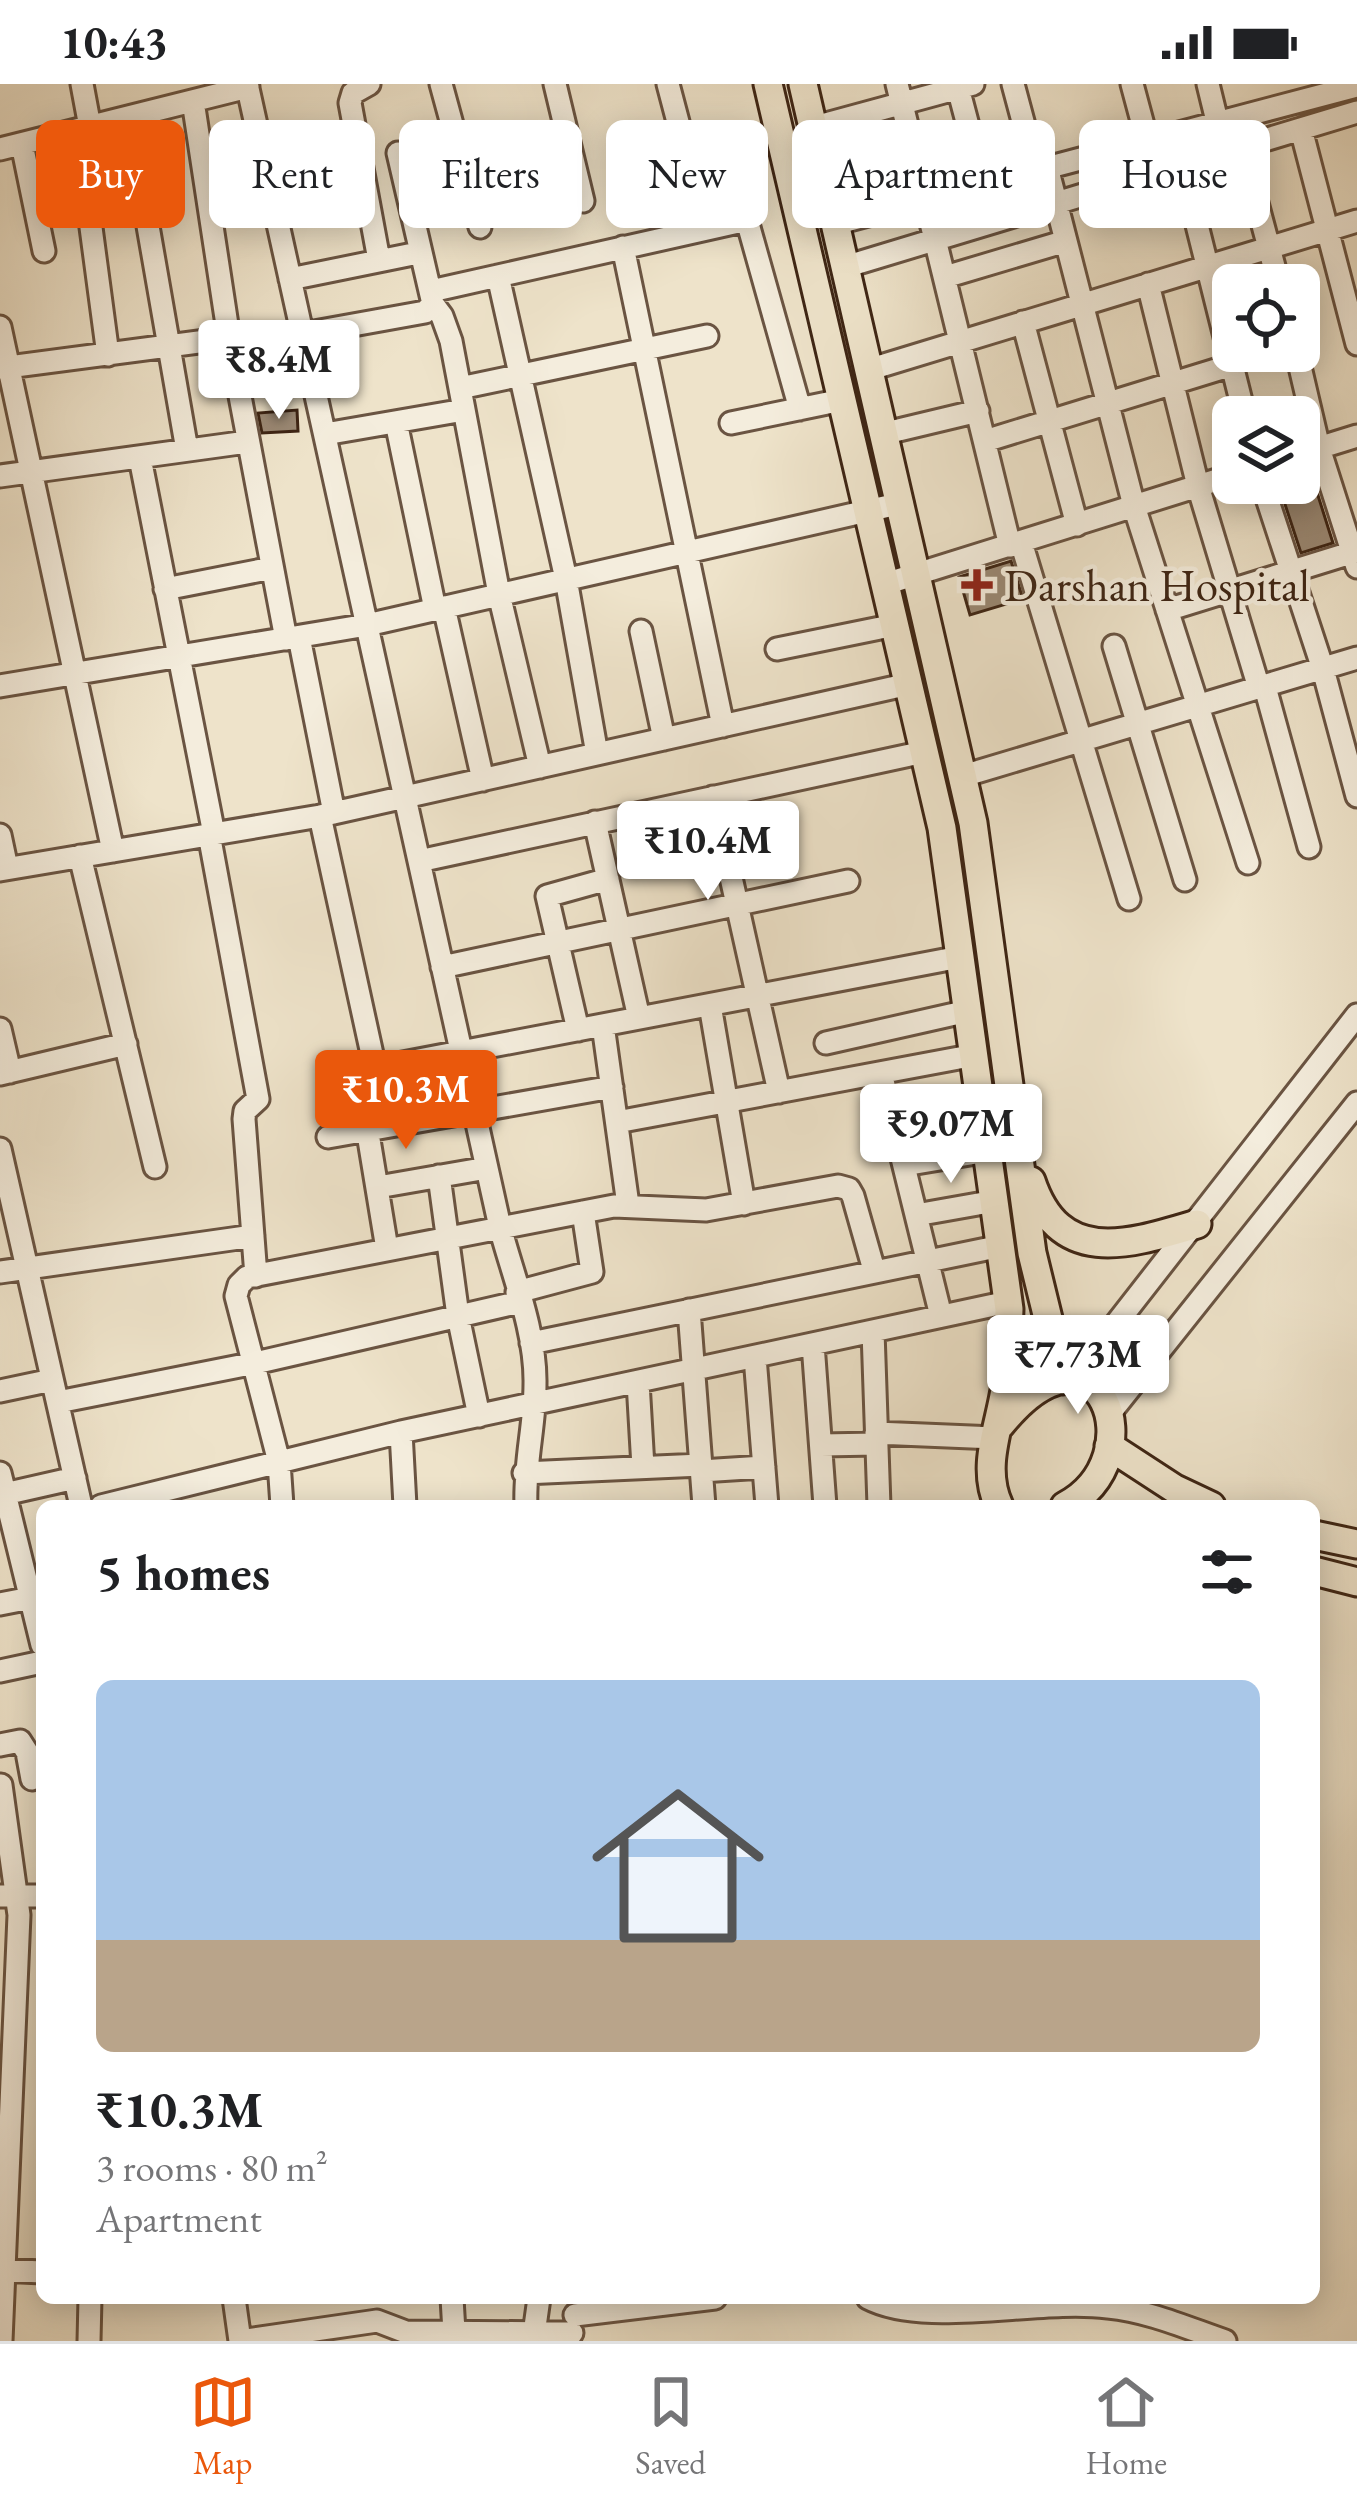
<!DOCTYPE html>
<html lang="en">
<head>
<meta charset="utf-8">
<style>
	body { margin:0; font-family:"EB Garamond",serif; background:#f2f2f2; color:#202124; height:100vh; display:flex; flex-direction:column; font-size:45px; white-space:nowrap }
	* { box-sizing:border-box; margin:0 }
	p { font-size:39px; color:#757577 }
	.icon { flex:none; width:66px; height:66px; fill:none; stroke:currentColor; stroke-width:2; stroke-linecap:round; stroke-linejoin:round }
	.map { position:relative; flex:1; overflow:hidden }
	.panel { position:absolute; left:36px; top:1416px; width:1284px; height:804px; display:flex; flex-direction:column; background:#fff; border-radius:18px; box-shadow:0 6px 30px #0003 }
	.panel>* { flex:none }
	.guide { position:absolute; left:36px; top:36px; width:1287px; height:108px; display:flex; gap:24px }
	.fabs { position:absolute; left:1212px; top:180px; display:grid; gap:24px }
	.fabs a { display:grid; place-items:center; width:108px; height:108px; border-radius:18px; background:#fff; box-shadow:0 6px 30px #0003; font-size:60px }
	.price { position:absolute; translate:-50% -102px; padding:0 27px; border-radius:12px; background:#fff; color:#222; font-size:39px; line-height:78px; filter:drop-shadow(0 3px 6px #0008) }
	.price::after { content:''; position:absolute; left:50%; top:72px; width:36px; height:27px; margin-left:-18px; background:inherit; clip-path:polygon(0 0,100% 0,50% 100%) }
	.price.on { background:#ea580c; color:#fff }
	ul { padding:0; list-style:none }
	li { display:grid; align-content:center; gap:24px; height:636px; padding:0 60px }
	li span { display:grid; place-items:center; height:372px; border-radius:18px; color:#555 }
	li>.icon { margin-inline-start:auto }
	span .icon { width:216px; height:216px; fill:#fffc; stroke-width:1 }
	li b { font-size:51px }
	h2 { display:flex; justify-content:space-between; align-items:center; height:144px; padding:0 60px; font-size:51px }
	.tag { padding:0 42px; border-radius:18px; background:#fff; box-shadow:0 6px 30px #0003; font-size:42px; line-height:108px }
	.tag.on { background:#ea580c; color:#fff }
	.status { display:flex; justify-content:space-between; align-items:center; height:84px; padding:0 60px; background:#fff; direction:ltr }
	.status svg { height:33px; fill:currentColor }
	.menu { display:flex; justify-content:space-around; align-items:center; height:168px; border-top:3px solid #e0e0e0; background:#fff; font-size:33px; color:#757577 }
	.menu a { display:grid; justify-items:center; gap:6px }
	.menu .on { color:#ea580c }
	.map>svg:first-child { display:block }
	.building { fill:#9a8873; stroke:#3e2514; stroke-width:3 }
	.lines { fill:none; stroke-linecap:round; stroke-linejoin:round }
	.minor-casing { stroke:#6a5442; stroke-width:27 }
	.major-casing { stroke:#3e2514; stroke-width:33 }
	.minor { stroke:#f4eddd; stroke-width:21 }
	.major { stroke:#eee3ca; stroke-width:27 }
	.poi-dot { fill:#8f2418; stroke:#f4eddd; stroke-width:4.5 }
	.labels { text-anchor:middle; stroke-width:9; stroke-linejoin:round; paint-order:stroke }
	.poi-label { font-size:45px; fill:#3e2514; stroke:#f4eddd; text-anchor:start }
</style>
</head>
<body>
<div class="status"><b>10:43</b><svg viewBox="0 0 49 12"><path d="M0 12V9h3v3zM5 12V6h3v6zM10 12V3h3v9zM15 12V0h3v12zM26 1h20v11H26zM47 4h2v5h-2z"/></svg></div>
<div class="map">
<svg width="1357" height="2257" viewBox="0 0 1357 2257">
	<rect width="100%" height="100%" fill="#eee3ca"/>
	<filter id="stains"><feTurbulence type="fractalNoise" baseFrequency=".00167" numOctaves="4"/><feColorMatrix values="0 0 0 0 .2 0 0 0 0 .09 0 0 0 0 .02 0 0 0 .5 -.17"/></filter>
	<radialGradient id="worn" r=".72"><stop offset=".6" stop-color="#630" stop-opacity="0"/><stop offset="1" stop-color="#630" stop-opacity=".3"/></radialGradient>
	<path class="building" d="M297 326 298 347 262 349 258 329Z
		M1309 383 1333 459 1301 469 1278 399H1299V385Z
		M1011 477 1023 515 970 531 959 493Z"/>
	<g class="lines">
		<defs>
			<path id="minor" d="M82 0 90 43
				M247 0 500 1143C513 1192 536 1248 535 1300 535 1341 524 1380 526 1422
				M369 0 353 9 350 19 379 176
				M441 0 480 143
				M555 0 583 117
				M668 0 692 91
				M897 0 1010 462
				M957 0 971 53
				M1013 0 1036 86
				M1132 0 1147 56
				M1208 0 1217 37
				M193 17 229 254 286 555
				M129 33 187 366
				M815 43 973 0
				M1301 45 1357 260
				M78 46 108 271
				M22 60 44 167
				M1242 63 1279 201
				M0 65 248 3
				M1182 81 1245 333
				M1047 83 1134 422 1248 779
				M268 94 361 83
				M736 97 800 325
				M838 139 1357 2
				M623 163 723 642
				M848 182 1357 28
				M498 192 566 495 597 670
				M945 193 1066 157
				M290 195 418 169
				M1148 200 1198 402 1259 604
				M431 207 747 136
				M433 220 442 232 451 257 499 510 540 683
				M1023 238 1077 441
				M0 243 113 767
				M303 250 425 228 433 220 398 69
				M1297 270 1319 364 1357 483
				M0 284 229 254
				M871 285 1357 137
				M460 304 707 252
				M396 338 435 525
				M731 339 842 316
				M886 349 978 327
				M325 350 464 326
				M985 357 1232 281
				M1299 370 1357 352
				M140 374 214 750
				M0 392 247 358
				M1262 399 1323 585 1357 712
				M1021 458 1129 815
				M885 500 1233 391
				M165 505 272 484
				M444 523 483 696
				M1167 526 1357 467
				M641 547 664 655
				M299 553 334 729
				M1114 562 1185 796
				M777 565 895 541
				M0 602 367 541 902 419
				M1265 603 1309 763
				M963 692 1357 574
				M713 713 779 1008
				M320 732 375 984
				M595 738 639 934
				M209 750 258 1015 245 1027 244 1035 256 1192
				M0 751 7 784
				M80 772 155 1083
				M419 777 924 668
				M0 786 320 732 909 600
				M442 883 848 797
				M710 921 744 1120
				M603 941 628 1121
				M0 945 10 988
				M578 946 547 812 608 795
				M826 959 968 927
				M881 989 941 1232
				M0 990 126 960
				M617 1038 975 971
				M328 1053 612 1003
				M0 1065 81 1422
				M904 1081 988 1067
				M439 1092 458 1232 479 1332
				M378 1103 487 1084
				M916 1131 995 1117
				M387 1165 359 995 366 986 960 873
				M0 1188 253 1152
				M517 1208 592 1188 583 1128
				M689 1226 704 1422
				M873 1247 879 1422
				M531 1259 1001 1162
				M813 1260 825 1422
				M755 1273 767 1422
				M1073 1295 1357 931
				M638 1298 643 1383
				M0 1307 52 1296
				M58 1318 255 1279 520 1218
				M1110 1329 1357 1019
				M401 1348 405 1422
				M876 1349 995 1354
				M821 1361 877 1360
				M701 1387 764 1383
				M0 1389 42 1561
				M524 1389 701 1381
				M0 1411 75 1394
				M101 1422 401 1348 1008 1218
				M282 1422 279 1378 236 1212 239 1201 247 1193 614 1122 706 1126 838 1102 849 1105 853 1112 874 1186
				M0 1520 41 1512
				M0 1587 42 1578
				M0 1661 20 1657 27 1668 32 1695
				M0 1812H42
				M0 2186 42 2188
				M234 2214 240 2257
				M452 2214 454 2248
				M868 2214C925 2244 1037 2214 1108 2223 1149 2227 1187 2244 1225 2257
				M575 2231 715 2214
				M1 2257 19 1831 1 1701
				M89 2257 90 2214
				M240 2257 377 2237 406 2248 572 2249
				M533 2257 539 2214"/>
			<path id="major" d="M768 0 942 744 1009 1225C1008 1247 1009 1270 1007 1292 1003 1336 979 1380 999 1422
				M803 0 973 739 1032 1169 1063 1296
				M1031 1097C1060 1184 1130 1160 1197 1140
				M1000 1341C1100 1218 1156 1374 1065 1422
				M1109 1362 1175 1405 1211 1422
				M1314 1451 1357 1460
				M1314 1487 1357 1498"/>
		</defs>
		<use href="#minor" class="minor-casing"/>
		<use href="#major" class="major-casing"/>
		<use href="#minor" class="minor"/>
		<use href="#major" class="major"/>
	</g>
	<path class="poi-dot" d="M971 483h12v12h12v12h-12v12h-12v-12h-12v-12h12z"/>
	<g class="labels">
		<g class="poi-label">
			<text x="1004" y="517">Darshan Hospital</text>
		</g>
	</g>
	<rect width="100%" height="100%" filter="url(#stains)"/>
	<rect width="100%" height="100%" fill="url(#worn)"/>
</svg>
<div class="fabs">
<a><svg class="icon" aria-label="locate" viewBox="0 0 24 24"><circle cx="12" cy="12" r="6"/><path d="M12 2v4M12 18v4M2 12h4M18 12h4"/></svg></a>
<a><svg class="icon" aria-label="layers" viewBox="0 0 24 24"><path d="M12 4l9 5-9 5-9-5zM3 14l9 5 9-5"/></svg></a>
</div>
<b class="price" style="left:279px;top:338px">₹8.4M</b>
<b class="price" style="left:708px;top:819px">₹10.4M</b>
<b class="price on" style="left:406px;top:1068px">₹10.3M</b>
<b class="price" style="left:951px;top:1102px">₹9.07M</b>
<b class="price" style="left:1078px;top:1333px">₹7.73M</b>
<div class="guide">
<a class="tag on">Buy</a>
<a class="tag">Rent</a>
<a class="tag">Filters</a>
<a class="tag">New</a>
<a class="tag">Apartment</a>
<a class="tag">House</a>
</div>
<section class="panel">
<h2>5 homes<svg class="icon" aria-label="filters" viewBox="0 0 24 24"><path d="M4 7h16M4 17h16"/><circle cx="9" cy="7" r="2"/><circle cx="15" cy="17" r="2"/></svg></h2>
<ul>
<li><span style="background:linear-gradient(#a9c7e8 70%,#b9a48a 0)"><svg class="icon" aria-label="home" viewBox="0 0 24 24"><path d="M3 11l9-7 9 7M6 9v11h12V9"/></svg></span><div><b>₹10.3M</b><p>3 rooms · 80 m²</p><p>Apartment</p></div></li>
</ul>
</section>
</div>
<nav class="menu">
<a class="on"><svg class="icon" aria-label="map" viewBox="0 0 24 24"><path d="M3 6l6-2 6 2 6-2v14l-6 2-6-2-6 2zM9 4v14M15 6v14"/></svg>Map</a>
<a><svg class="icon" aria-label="saved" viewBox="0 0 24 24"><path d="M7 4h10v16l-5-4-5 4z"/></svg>Saved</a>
<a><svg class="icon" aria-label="home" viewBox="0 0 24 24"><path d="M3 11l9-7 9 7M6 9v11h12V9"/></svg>Home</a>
</nav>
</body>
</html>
